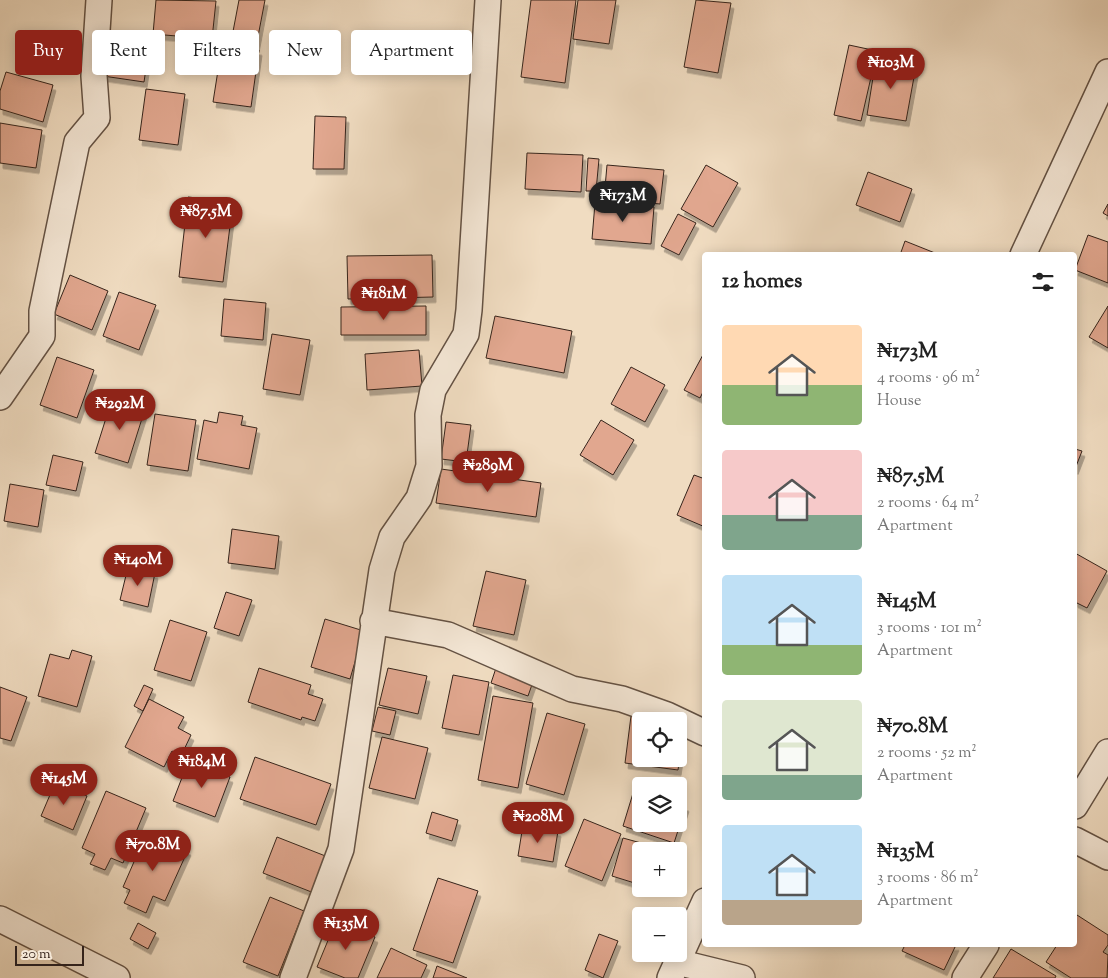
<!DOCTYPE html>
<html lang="en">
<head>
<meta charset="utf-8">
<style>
	body { margin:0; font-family:"Sorts Mill Goudy",serif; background:#f2f2f2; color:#222; height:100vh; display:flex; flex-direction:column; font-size:19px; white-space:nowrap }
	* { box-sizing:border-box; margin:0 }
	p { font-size:16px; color:#767676 }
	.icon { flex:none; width:28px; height:28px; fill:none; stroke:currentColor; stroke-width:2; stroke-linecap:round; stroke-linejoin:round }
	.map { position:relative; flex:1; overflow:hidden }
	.sheet { position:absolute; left:702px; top:252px; width:375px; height:695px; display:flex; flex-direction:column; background:#fff; border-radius:5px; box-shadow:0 2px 12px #0003 }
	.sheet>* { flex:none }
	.hud { position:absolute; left:15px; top:30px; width:475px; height:45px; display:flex; gap:10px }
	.tools { position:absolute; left:632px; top:712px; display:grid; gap:10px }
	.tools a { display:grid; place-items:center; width:55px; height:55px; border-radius:5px; background:#fff; box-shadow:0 2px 12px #0003; font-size:25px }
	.scale { position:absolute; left:15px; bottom:12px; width:69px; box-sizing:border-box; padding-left:5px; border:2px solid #36241b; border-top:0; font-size:14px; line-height:18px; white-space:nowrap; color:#36241b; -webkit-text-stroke:4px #f5e8d7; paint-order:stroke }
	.price { position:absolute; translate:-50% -42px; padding:0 11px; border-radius:18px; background:#8f2418; color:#fff; font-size:16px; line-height:32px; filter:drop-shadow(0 1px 2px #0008) }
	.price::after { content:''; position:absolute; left:50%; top:30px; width:15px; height:11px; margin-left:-8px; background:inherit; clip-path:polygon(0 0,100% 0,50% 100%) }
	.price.on { background:#222; color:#fff }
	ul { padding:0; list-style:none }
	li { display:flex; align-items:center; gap:15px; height:125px; padding:0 20px }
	li span { display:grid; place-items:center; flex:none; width:140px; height:100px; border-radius:5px; color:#555 }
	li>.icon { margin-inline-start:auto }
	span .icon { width:60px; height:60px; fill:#fffc; stroke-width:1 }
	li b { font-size:21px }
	h2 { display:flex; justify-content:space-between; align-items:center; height:60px; padding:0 20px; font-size:21px }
	.chip { padding:0 18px; border-radius:5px; background:#fff; box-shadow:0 2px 12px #0003; font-size:18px; line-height:45px }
	.chip.on { background:#8f2418; color:#fff }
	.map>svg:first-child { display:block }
	.building { fill:#e1a78f; stroke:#36241b; filter:url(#shadow) }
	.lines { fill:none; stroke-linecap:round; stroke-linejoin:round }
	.minor-casing { stroke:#645244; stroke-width:28 }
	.minor { stroke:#f5e8d7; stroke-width:25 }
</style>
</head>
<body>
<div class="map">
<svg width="1108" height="978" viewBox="0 0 1108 978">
	<defs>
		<filter id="shadow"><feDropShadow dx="3" dy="5.5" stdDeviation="0" flood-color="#0004"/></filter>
	</defs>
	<rect width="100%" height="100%" fill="#f0dcc1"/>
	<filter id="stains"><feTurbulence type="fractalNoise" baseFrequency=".004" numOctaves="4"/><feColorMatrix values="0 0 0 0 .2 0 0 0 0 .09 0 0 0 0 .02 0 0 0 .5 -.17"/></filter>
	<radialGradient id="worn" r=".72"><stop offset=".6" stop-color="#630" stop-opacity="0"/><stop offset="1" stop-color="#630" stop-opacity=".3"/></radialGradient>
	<path class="building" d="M156 0 216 1 212 39 153 34Z
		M239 0H265L256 47 231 42Z
		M531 0H576L565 83 521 77Z
		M578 0H616L609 44 573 39Z
		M696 0 731 3 718 73 684 67Z
		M109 36 150 42 144 82 103 76Z
		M222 45 259 50 251 107 213 102Z
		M849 45 877 51 861 121 834 115Z
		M876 59 916 66 906 121 867 115Z
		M6 72 53 85 43 122 0 109V91Z
		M146 89 185 94 178 145 139 140Z
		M315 116 346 117 344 169H313Z
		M0 123 42 130 36 168 0 163Z
		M527 153 583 155 581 192 525 189Z
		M588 158 599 159 596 191H586Z
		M607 165 664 170 660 204 604 199Z
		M706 165 738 183 713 227 681 209Z
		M868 172 912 189 900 222 856 205Z
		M188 197 233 202 223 282 179 277Z
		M595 203 654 207 651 244 592 239Z
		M1108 204V216L1103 213Z
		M678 214 696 223 679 255 661 246Z
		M1088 235 1108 242V283L1075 270Z
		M905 241 940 255H900Z
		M432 255 433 297 348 299 347 256Z
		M70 275 108 291 92 330 54 314Z
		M119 292 156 305 139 350 103 336Z
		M224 299 266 303 263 340 221 336Z
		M426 306V335H341V307Z
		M1108 306V348L1089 337Z
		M495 316 572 331 564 373 486 358Z
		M272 334 310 340 300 395 263 389Z
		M419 350 422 386 367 390 365 354Z
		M705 351V388L700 398 684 390Z
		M57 357 94 370 77 418 40 405Z
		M631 367 665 385 645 422 611 404Z
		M112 399 145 409 128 463 95 453Z
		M219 412 243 416 241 425 257 428 249 469 197 459 204 420 217 423Z
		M155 414 196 420 188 471 147 465Z
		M601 420 634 440 613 475 580 455Z
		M446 422 471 425 466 462 441 459Z
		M1075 449 1082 451 1075 469Z
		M53 455 83 462 76 491 46 485Z
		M441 469 541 483 536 517 436 503Z
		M694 475 705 479V527L677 515Z
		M10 484 44 490 38 527 4 521Z
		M232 529 279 536 275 569 228 563Z
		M1075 553 1107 571 1087 608 1075 602Z
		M128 567 155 573 148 607 120 600Z
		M486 571 526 580 514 635 473 626Z
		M226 592 252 600 239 636 214 628Z
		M325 619 364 631 350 679 311 667Z
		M170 620 207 632 191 681 154 670Z
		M72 650 92 656 77 707 38 696 50 654 69 659Z
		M497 665 534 679 528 696 491 683Z
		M259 668 311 685 308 694 323 699 315 721 302 717 301 720 248 702Z
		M388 668 427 676 418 714 379 705Z
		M453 675 489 682 479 735 442 728Z
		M144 685 153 689 143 711 134 706Z
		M0 687 27 697 11 741 0 738Z
		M493 696 533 703 518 788 478 780Z
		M149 699 184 717 178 728 191 735 181 756 172 751 164 767 125 747Z
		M378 707 396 711 390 735 372 731Z
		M547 713 585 724 564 795 526 784Z
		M631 716 664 721H641V759H679V724H685L678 770 625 763Z
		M382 737 428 748 415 799 369 788Z
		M255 757 331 784 316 825 240 799Z
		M188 762 230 777 215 817 173 801Z
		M55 783 87 796 73 830 41 816Z
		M634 790 641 792V824H679V804L686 806 674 843 623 826Z
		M106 791 146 808 123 863 111 858 105 870 90 864 95 854 82 848Z
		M432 812 458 820 452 841 426 833Z
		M584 819 621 834 602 881 565 866Z
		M523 825 558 831 553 862 518 856Z
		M147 832 188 850 165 901 153 896 146 913 124 903 130 890 123 887Z
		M277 837 328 857 314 893 263 873Z
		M623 838 670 851H641V885L612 876Z
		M438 878 478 891 453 963 413 950Z
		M270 897 304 911 278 976 243 962Z
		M1077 915 1108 935V945L1103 952 1108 955 1107 978H1071L1046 962 1057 945H1075V919Z
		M336 921 375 937 358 978H345L317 967Z
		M138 923 156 933 148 949 130 939Z
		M599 934 618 941 603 978 585 970Z
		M905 945H956L944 970 902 951Z
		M391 948 427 965 421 978H377Z
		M1011 949 1056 976 1055 978H993Z
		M437 966 467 978H433Z"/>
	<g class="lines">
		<defs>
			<path id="minor" d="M1023 255 1108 72
				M0 397 42 336V311L77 142 97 118 94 76 99 0
				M373 621 448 635 572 689 622 699 667 715 705 733
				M1075 806 1108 752
				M1075 840 1108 857
				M0 919 117 978
				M677 962 742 978
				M293 978 341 849 382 570 392 537 419 498 429 466 428 415 433 390 466 334 469 310 488 0
				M670 978 705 901
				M965 978 986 945"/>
		</defs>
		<use href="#minor" class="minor-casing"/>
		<use href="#minor" class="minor"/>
	</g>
	<rect width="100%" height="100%" filter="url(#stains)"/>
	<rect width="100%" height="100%" fill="url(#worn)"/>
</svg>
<div class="tools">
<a><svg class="icon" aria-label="locate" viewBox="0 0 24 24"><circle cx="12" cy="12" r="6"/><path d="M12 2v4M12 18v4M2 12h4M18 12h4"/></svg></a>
<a><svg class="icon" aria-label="layers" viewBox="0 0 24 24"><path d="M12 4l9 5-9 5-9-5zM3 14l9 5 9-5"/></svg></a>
<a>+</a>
<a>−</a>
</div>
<div class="scale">20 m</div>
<b class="price" style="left:891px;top:90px">₦103M</b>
<b class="price on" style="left:623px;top:223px">₦173M</b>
<b class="price" style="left:206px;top:239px">₦87.5M</b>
<b class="price" style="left:384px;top:321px">₦181M</b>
<b class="price" style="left:120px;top:431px">₦292M</b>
<b class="price" style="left:488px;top:493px">₦289M</b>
<b class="price" style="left:138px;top:587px">₦140M</b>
<b class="price" style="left:202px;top:789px">₦184M</b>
<b class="price" style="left:64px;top:806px">₦145M</b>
<b class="price" style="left:538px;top:844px">₦208M</b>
<b class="price" style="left:153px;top:872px">₦70.8M</b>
<b class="price" style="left:346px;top:951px">₦135M</b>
<div class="hud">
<a class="chip on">Buy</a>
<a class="chip">Rent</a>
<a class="chip">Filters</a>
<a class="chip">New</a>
<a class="chip">Apartment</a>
</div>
<section class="sheet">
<h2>12 homes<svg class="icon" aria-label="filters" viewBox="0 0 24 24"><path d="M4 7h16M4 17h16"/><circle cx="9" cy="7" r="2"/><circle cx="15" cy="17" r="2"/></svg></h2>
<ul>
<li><span style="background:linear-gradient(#ffd9b3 60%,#8fb573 0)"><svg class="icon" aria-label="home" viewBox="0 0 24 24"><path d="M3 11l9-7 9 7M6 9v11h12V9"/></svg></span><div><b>₦173M</b><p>4 rooms · 96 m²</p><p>House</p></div></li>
<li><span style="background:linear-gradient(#f6c9c9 65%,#7fa58c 0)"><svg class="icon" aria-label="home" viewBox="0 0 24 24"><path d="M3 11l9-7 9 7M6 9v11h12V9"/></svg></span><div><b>₦87.5M</b><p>2 rooms · 64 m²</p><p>Apartment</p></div></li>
<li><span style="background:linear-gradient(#bfe0f5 70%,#8fb573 0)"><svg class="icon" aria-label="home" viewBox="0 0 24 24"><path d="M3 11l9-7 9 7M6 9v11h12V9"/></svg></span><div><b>₦145M</b><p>3 rooms · 101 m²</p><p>Apartment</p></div></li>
<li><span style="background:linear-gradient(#dfe7d0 75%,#7fa58c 0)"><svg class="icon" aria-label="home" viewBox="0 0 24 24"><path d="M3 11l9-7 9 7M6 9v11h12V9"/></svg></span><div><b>₦70.8M</b><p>2 rooms · 52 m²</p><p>Apartment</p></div></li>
<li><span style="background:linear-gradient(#bfe0f5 75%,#b9a48a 0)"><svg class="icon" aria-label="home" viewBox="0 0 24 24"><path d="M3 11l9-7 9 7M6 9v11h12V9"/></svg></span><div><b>₦135M</b><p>3 rooms · 86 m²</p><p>Apartment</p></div></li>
</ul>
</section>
</div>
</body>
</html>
